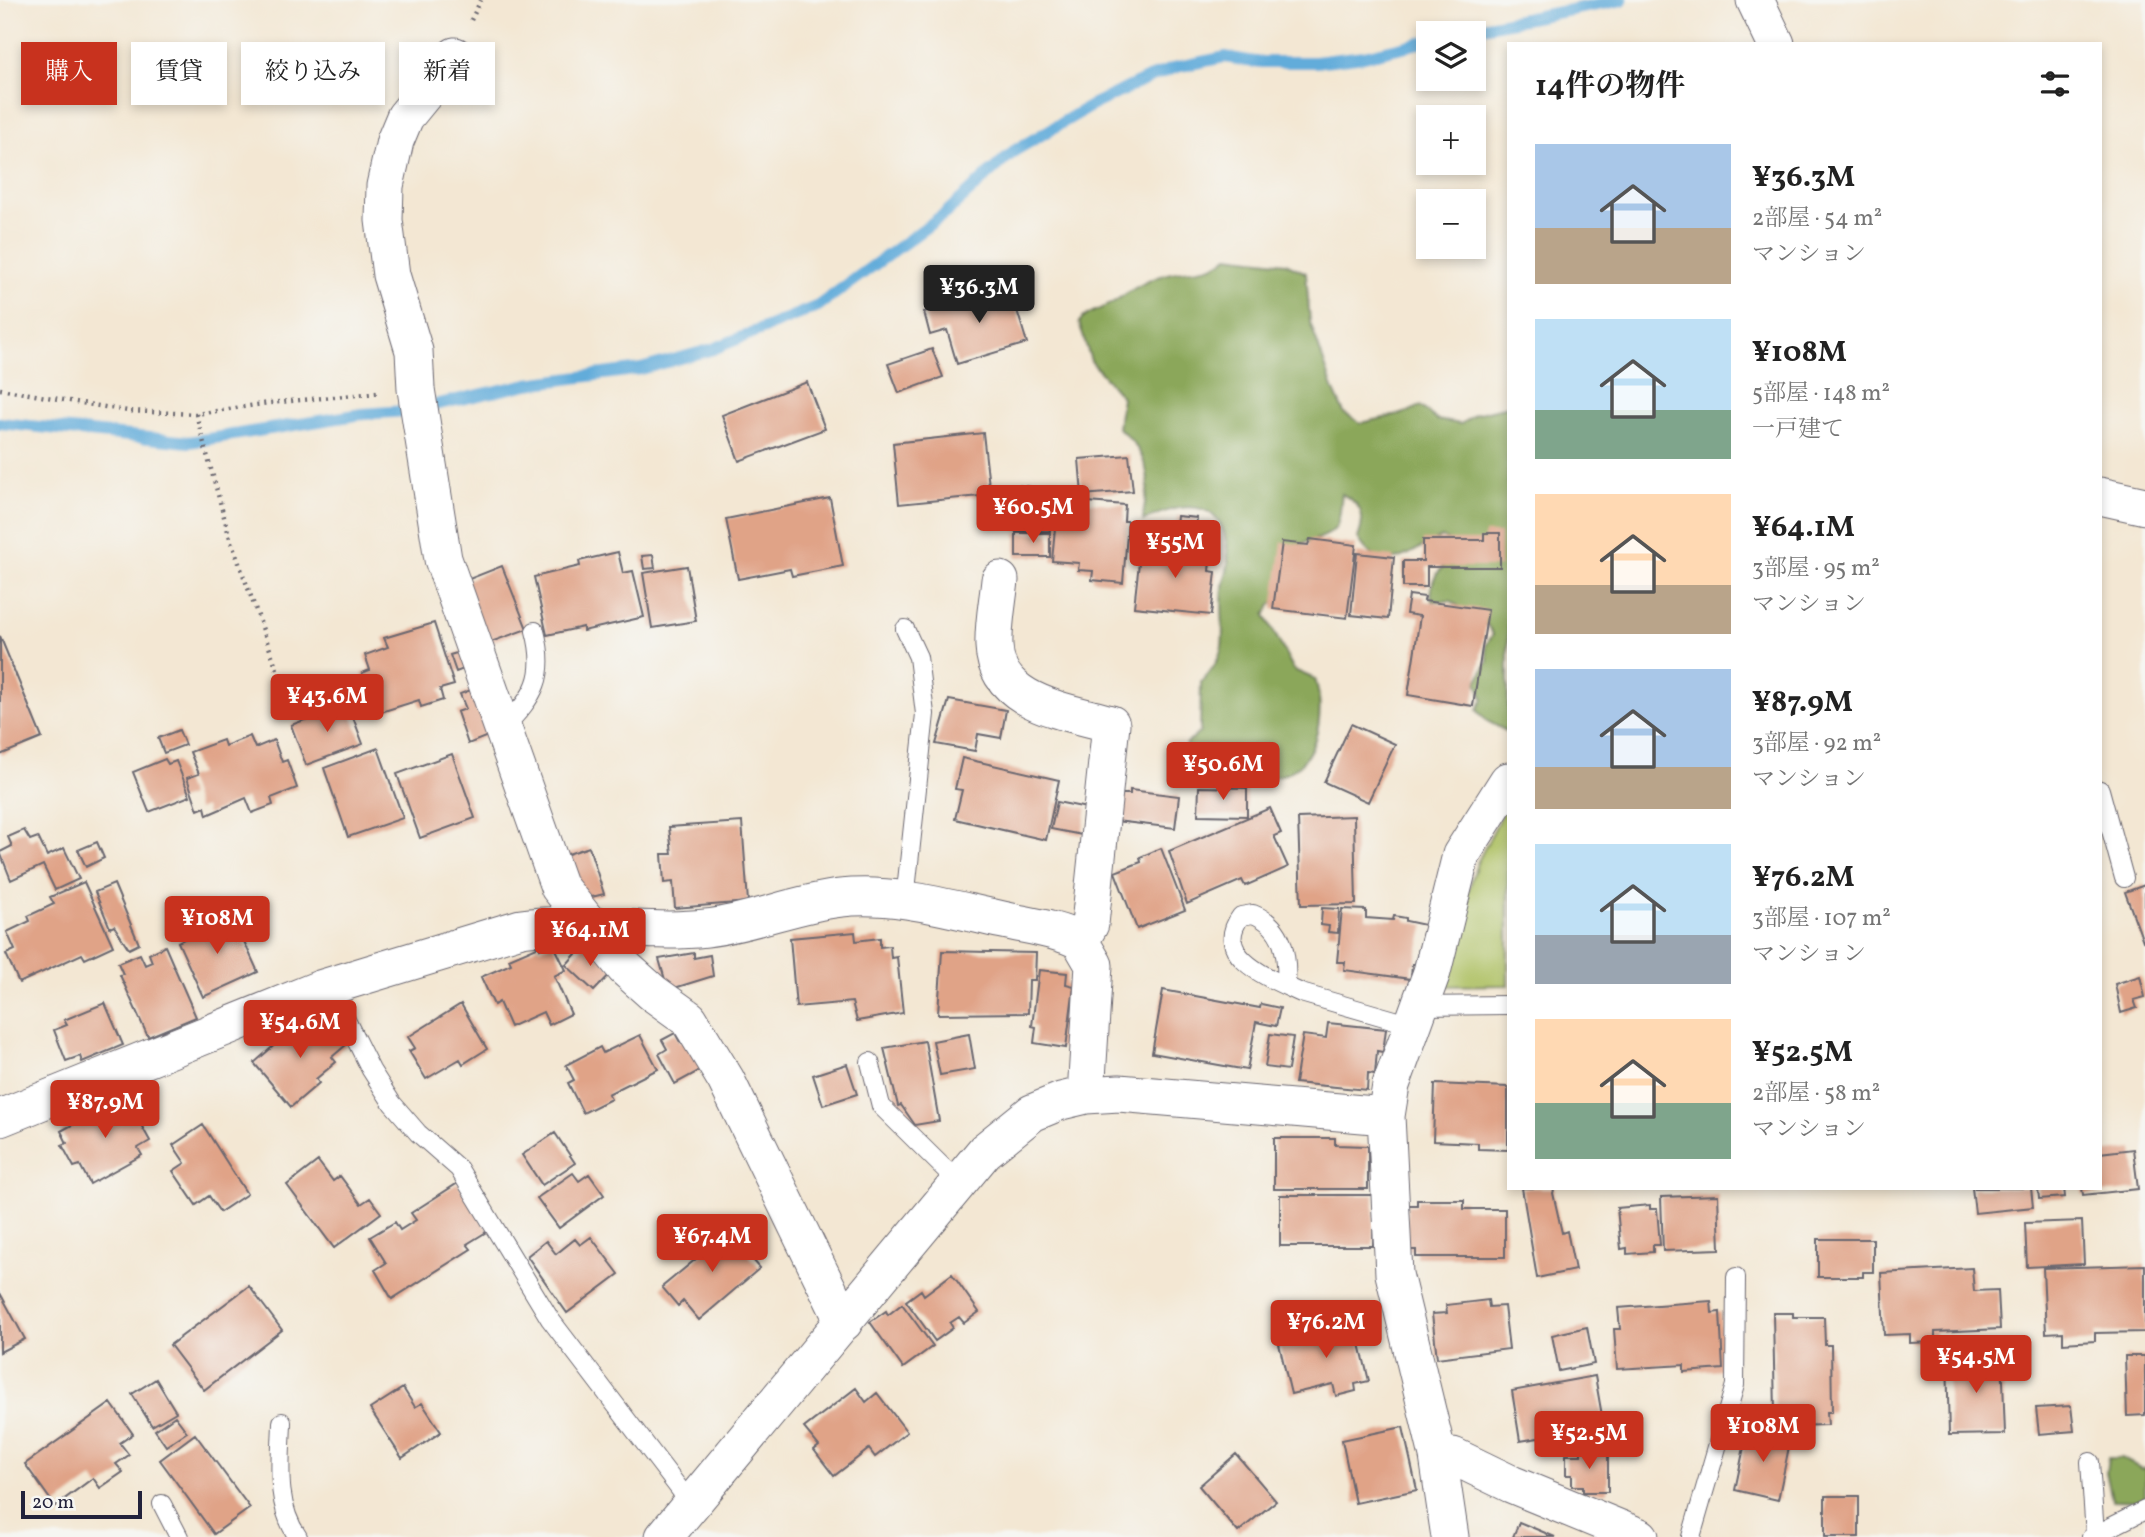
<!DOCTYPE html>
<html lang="ja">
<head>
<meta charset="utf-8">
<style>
	body { margin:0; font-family:Vollkorn,"Noto Serif JP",serif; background:#f2f2f2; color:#222; height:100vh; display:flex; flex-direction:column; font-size:26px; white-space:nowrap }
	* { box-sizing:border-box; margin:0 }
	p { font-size:23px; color:#767676 }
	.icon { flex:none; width:38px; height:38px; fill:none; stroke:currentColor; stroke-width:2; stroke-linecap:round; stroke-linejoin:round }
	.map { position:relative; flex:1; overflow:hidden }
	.panel { position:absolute; left:1507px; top:42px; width:595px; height:1148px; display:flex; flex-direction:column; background:#fff; border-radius:0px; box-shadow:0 4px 10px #0003 }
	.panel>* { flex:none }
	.hud { position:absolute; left:21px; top:42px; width:665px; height:63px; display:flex; gap:14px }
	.fabs { position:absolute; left:1416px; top:21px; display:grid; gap:14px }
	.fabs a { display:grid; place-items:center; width:70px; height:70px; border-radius:0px; background:#fff; box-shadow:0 4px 10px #0003; font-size:35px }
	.scale { position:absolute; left:21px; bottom:18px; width:121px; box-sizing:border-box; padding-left:7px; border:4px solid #22223b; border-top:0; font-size:19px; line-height:24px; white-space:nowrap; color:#22223b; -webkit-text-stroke:5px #f6f6f2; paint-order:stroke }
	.price { position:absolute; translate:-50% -60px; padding:0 16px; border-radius:7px; background:#c8321e; color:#fff; font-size:23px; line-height:46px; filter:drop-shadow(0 2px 4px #0008) }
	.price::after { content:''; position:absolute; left:50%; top:42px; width:21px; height:16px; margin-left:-10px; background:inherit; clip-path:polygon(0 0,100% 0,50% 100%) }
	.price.current { background:#222; color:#fff }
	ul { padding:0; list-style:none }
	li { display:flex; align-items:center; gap:21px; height:175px; padding:0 28px }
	li span { display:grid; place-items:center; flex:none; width:196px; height:140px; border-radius:0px; color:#555 }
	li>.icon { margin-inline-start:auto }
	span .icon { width:84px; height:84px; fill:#fffc; stroke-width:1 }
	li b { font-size:30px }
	h2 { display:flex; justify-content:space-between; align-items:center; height:84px; padding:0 28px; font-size:30px }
	.tag { padding:0 24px; border-radius:0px; background:#fff; box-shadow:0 4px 10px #0003; font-size:24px; line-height:63px }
	.tag.current { background:#c8321e; color:#fff }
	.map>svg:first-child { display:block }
	.green { fill:#afc165; stroke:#687250; stroke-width:2 }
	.forest { fill:#8ba75a; stroke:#56644a; stroke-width:2 }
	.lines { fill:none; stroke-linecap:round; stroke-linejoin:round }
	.stream { stroke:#62acda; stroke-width:12 }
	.building { fill:#e0a387 }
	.service-casing { stroke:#6b6770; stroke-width:20 }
	.minor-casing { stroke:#6b6770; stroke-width:39 }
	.path { stroke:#6b6770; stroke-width:4.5; stroke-dasharray:2 5; stroke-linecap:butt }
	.service { stroke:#fff; stroke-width:18 }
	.minor { stroke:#fff; stroke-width:37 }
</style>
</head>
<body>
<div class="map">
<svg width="2145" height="1537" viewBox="0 0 2145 1537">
	<rect width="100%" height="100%" fill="#f6f6f2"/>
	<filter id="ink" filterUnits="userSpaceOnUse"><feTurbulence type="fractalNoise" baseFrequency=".0143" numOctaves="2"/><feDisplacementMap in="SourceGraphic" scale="14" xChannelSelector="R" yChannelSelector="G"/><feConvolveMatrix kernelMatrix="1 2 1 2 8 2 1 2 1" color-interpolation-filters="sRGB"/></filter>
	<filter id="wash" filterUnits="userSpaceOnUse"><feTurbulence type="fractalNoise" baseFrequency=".00686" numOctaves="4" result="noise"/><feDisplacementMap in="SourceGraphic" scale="28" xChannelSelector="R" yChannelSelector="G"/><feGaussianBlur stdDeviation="1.57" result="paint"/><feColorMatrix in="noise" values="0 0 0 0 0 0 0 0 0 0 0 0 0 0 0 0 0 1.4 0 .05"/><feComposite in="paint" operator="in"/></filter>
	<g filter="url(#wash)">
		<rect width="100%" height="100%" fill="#f3e7d3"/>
		<path class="green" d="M1508 802V985L1440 986 1477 863Z"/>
		<path class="forest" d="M1228 256 1286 263 1306 273 1310 322 1334 391 1344 413 1361 423C1383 417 1401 417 1420 406L1437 420 1461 424 1475 414 1508 406V732L1487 721 1477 710 1483 699 1477 682 1488 661 1486 645 1493 634 1487 625 1451 601H1432C1429 581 1436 572 1451 560L1455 544 1442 537C1410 550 1383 581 1358 538 1366 516 1363 505 1342 494 1340 504 1341 519 1336 527 1327 541 1300 541 1286 550L1285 597 1272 604 1265 615 1294 670 1315 679C1327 714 1317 775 1270 777 1262 777 1253 770 1245 769 1215 766 1217 776 1189 757L1186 744 1200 732 1201 682C1235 648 1218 629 1223 587 1224 578 1229 569 1228 561 1227 499 1188 498 1143 521 1143 506 1148 494 1148 482 1147 460 1135 441 1118 428L1122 397 1091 361 1079 322C1089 311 1100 310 1112 303 1131 290 1147 279 1171 273 1192 268 1212 272 1228 256Z
			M2108 1458H2121L2142 1469 2145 1467V1501L2112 1500 2106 1472Z"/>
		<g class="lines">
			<path class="stream" d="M1451 33 1622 0
				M0 423 189 442 362 414 407 411 528 384 641 369 713 349 818 306 947 212 1014 151 1094 104 1151 77 1177 67 1225 57 1254 62H1315L1364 56 1428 41"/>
		</g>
		<g id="blocks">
			<path class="building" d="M1010 287 1027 343 957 364 947 330 930 335 924 312Z
				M932 349 943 377 899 393 888 364Z
				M807 382 825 429 739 461 722 415Z
				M983 433 990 495 899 504 893 443Z
				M1129 455 1133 491 1082 495 1079 459Z
				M1014 485 1049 489 1050 531H1015Z
				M830 498 843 566 792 576 790 569 738 579 726 519Z
				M1062 500 1125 505 1124 521H1128L1123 583 1092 580 1093 571 1078 570 1079 563 1052 561 1056 517H1061Z
				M1177 516 1197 518 1195 535 1175 533Z
				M1016 533H1050V557H1016Z
				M1484 533H1500V567H1427V587H1403V561H1423V540H1484Z
				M1173 534 1191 536 1190 547 1172 545Z
				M1310 539 1356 545 1347 618 1273 609 1282 542 1308 545Z
				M1141 545 1211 552 1209 571 1216 572 1211 615 1134 607Z
				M618 552 623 573 633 571 644 617 583 631V627L547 635 534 577 580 566 579 561Z
				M1357 553 1394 557 1388 619 1351 615Z
				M653 555 655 568 644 569 642 556Z
				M502 566 527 629 488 643 464 581Z
				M687 566 696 621 652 628 643 573Z
				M1409 595 1425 597 1424 601 1488 610 1473 706 1408 695 1420 616 1406 614Z
				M434 623 454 685 440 689 443 700 421 707 419 700 381 712 374 692 369 694 362 673 370 670 365 655 388 647 384 638Z
				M0 636 42 738 0 755Z
				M463 651 469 667 456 672 450 655Z
				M476 688 493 734 468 744 457 712 466 709 460 694Z
				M949 700 1006 710 1001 738 978 734 975 751 936 744Z
				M348 704 363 744 306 765 291 725Z
				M1351 724 1395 744 1368 802 1324 782Z
				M179 730 185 745 164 753 158 738Z
				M250 736 255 748 274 740 282 762 287 760 297 788 271 798 273 805 252 813 246 798 207 815 205 807 198 810 187 778 199 774 190 752 223 740 225 746Z
				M378 748 403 818 348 837 324 768Z
				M452 754 475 818 420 838 397 774Z
				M962 758 1059 780 1046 840 955 819 962 790 955 789Z
				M165 759 168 764 176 761 190 796 149 812 133 772Z
				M1199 787 1247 788V816L1198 815Z
				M1130 790 1179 796 1175 828 1116 821 1119 794H1130Z
				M1057 802 1087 808 1082 835 1051 829Z
				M1270 808 1281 833 1274 836 1288 867 1245 886 1242 880 1187 904 1169 851Z
				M1354 816 1356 904 1301 905 1298 818Z
				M742 822 748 902 675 908 673 882 664 883 662 854H672L669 827Z
				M24 830 30 840 38 837 47 856 64 848 79 879 55 890 43 865 11 880 0 852 12 846 8 837Z
				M97 842 104 858 86 867 78 850Z
				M589 847 604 894 588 898 572 890 562 856Z
				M1161 848 1185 910 1137 929 1115 872 1141 862 1140 857Z
				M84 882 113 946 85 959 82 954 19 983 6 954 15 950 7 932 30 921 28 916 54 904 50 897Z
				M114 884 139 944 129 949 114 926 110 928 95 892Z
				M2145 885V940L2143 941 2125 892Z
				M1322 908 1339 909 1338 933 1328 932 1329 926 1321 925Z
				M1342 909 1366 910V918L1393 920 1394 916 1406 918V921L1425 925 1415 964H1412L1411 979 1344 970 1345 962H1337Z
				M233 917 258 972 203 997 178 942 188 937 186 932 198 926 200 932Z
				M855 932 856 941 880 938V947L890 946 891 958 897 957 903 1013 857 1021 852 1002 796 1007 790 938Z
				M553 943 566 970 554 976 571 1014 549 1025 543 1012 510 1027 499 1002 494 1005 481 977 511 964 509 959 539 946 540 949Z
				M585 944 614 970 594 991 566 965Z
				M165 946 196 1017 148 1037 120 975 123 974 118 963 140 954 145 965 152 962 149 954Z
				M942 951 1036 953 1035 980H1029L1028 1013 938 1014Z
				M694 953V958L710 955 713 976 668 990 659 959Z
				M1039 970 1067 973 1066 984 1074 986 1066 1048 1034 1043 1036 1027 1032 1026Z
				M2140 976 2145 997 2134 1000 2137 1008 2121 1013 2115 984Z
				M1163 990 1260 1008 1261 1004 1280 1008 1276 1026 1256 1022 1247 1070 1152 1053Z
				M105 1003 123 1045 82 1062 80 1056 66 1061 54 1030 67 1025 64 1020Z
				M461 1004 487 1049 463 1064 460 1059 426 1079 409 1051 415 1048 408 1037Z
				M302 1021 312 1033 326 1021 346 1045 332 1057 336 1062 316 1079 319 1083 291 1107 254 1063Z
				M1328 1023 1386 1029 1383 1052 1377 1051 1375 1074 1368 1073 1367 1090 1295 1083 1303 1035 1326 1038Z
				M675 1033 680 1042 690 1036 706 1067 675 1084 659 1054 667 1049 662 1040Z
				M969 1034 975 1069 940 1075 933 1041Z
				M1270 1034 1293 1037 1288 1070 1265 1067Z
				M640 1035 658 1069 608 1094 611 1099 583 1113 568 1083 574 1080 566 1065 600 1047 603 1053Z
				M925 1041 939 1121 915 1125 901 1105 898 1106 884 1048Z
				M847 1064 857 1094 823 1105 813 1075Z
				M1435 1084 1508 1087V1150L1478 1149V1143L1433 1141Z
				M125 1096 150 1141 138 1148 142 1155 90 1184 80 1165 74 1167 62 1145 67 1143 61 1131Z
				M203 1125 247 1194 220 1212 209 1196 196 1205 173 1171 185 1163 173 1145Z
				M555 1133 575 1163 542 1185 522 1155Z
				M1274 1138H1335V1145L1368 1146V1189H1274Z
				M2133 1149 2138 1189 2083 1195 2082 1188H2100V1153Z
				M318 1161 333 1181 340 1176 361 1204 370 1198 381 1213 334 1248 287 1185Z
				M573 1173 579 1181 589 1174 604 1195 559 1228 537 1198Z
				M458 1183 488 1231 467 1244 471 1249 392 1299 375 1270 386 1263 370 1237 395 1222 400 1230 416 1220 411 1213Z
				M1522 1188H1555L1553 1193 1562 1233 1567 1231 1575 1270 1537 1278Z
				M1972 1188H2031L2033 1207 1975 1213Z
				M2038 1188H2064L2065 1197 2039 1199Z
				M1280 1195H1374L1373 1246H1280Z
				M1718 1195 1720 1249 1663 1251 1661 1197Z
				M1417 1200H1464V1209H1505V1257H1416V1250H1406L1407 1205H1417Z
				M1650 1205V1209H1657L1660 1245H1653V1252L1627 1254V1248L1621 1249 1617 1208Z
				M2082 1221 2084 1264 2027 1267 2025 1223Z
				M723 1225 760 1268 699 1320 683 1301 678 1306 662 1287 708 1249 703 1242Z
				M591 1237 619 1274 567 1313 527 1256 546 1241 556 1254 575 1239 580 1245Z
				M1818 1239H1873V1272H1863V1277H1818Z
				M2145 1265V1332L2095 1333V1341L2063 1343V1332L2046 1333 2043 1268Z
				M1972 1268 1974 1291 1998 1290 2000 1329 1935 1332V1342L1910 1343V1334L1884 1335 1881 1273Z
				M952 1274 979 1312 964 1323 959 1317 950 1323 953 1328 935 1341 906 1301 921 1290 924 1295Z
				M249 1286 282 1330 204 1390 170 1345Z
				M0 1293 25 1339 0 1352Z
				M1488 1300 1489 1307 1504 1306 1509 1349 1437 1358 1432 1314 1447 1313 1446 1305Z
				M1711 1301 1712 1313 1720 1312 1723 1369 1684 1372V1365L1617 1369 1614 1329H1620L1618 1308Z
				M902 1304 933 1346 903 1368 870 1322 886 1311 888 1315Z
				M1773 1313H1793V1317H1824L1825 1345H1831L1832 1412H1827L1828 1425 1787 1426V1414H1775Z
				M1354 1319 1369 1381 1355 1384 1356 1391 1336 1396 1333 1384 1291 1394 1279 1344 1326 1333 1325 1326Z
				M1587 1327 1594 1364 1559 1371 1552 1335Z
				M2002 1354 2005 1434 1949 1435 1947 1356Z
				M2125 1356H2145V1415L2127 1416Z
				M1595 1376 1604 1427 1520 1441 1512 1391Z
				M156 1379 176 1412 152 1426 132 1394Z
				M403 1388 415 1407 422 1403 441 1432 402 1458 370 1409Z
				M856 1388 866 1402 877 1393 907 1432 875 1457 869 1449 834 1476 814 1450 819 1446 804 1428Z
				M111 1403 133 1434 120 1443 129 1455 116 1464 123 1472 100 1488 93 1478 55 1506 25 1464Z
				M2071 1406 2074 1431 2039 1434 2036 1408Z
				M175 1416 187 1432 166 1446 155 1430Z
				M1403 1427 1417 1490 1355 1503 1342 1440Z
				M1748 1428 1791 1437 1778 1500 1735 1490Z
				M195 1434 250 1508 214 1534 160 1460Z
				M1581 1451H1608V1492H1583V1486H1572V1475H1566V1455H1581Z
				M1236 1454 1276 1501 1238 1532 1199 1486Z
				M1825 1496H1859V1537H1825Z
				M1519 1522 1555 1537H1513Z"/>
		</g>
	</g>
	<g filter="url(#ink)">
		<use href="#blocks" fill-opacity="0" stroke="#6b6770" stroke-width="2"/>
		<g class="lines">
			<defs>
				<path id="service" d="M503 728C535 696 547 676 535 631
					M2100 790 2124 878
					M905 900 925 714 918 657 905 629
					M329 986 371 1070 392 1103 418 1133 459 1169 550 1319 691 1504
					M1286 986C1288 955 1284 926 1253 914L1241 916C1210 957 1272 979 1301 993L1412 1025
					M1419 1006 1508 1005
					M870 1062 881 1106 959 1183
					M282 1422C281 1461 274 1503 298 1537
					M2090 1462 2095 1535
					M162 1504 179 1537
					M1691 1537 1735 1385 1736 1277
					M2091 1537 2145 1510"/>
				<path id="minor" d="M1755 0 1776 44
					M455 56 405 117 395 141 385 186 384 220 391 275 414 351 416 389 443 559 559 887 625 968 653 993 689 1019 726 1080 844 1322
					M2100 496 2145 506
					M1000 580C998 601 993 624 994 646 996 704 1067 711 1111 724L1090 924 1080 941
					M0 1118 320 989 521 928C583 920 643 935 706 928 752 923 795 903 841 898 895 892 951 909 1003 920 1029 926 1057 929 1080 941L1094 965 1086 1095
					M1438 1456H1453L1511 1484 1640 1537
					M664 1537 985 1151 1032 1113 1061 1101 1086 1095 1119 1093 1386 1116
					M1450 1537 1438 1456 1394 1274 1386 1116 1391 1085 1432 972 1461 855 1508 781"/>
			</defs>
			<use href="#service" class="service-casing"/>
			<use href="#minor" class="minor-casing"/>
			<path class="path" d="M471 20 481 0
				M0 389 128 411 196 414 269 403 377 393
				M196 414 229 535 283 686 284 696 279 712"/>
			<use href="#service" class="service"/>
			<use href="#minor" class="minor"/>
		</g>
	</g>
</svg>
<div class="fabs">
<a><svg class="icon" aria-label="layers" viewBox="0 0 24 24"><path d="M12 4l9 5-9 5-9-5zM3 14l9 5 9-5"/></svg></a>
<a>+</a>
<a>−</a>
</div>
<div class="scale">20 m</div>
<b class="price current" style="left:979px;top:325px">¥36.3M</b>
<b class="price" style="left:1033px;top:545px">¥60.5M</b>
<b class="price" style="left:1175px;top:580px">¥55M</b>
<b class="price" style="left:327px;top:734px">¥43.6M</b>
<b class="price" style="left:1223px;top:802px">¥50.6M</b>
<b class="price" style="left:217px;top:956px">¥108M</b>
<b class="price" style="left:590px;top:968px">¥64.1M</b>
<b class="price" style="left:300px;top:1060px">¥54.6M</b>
<b class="price" style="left:105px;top:1140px">¥87.9M</b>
<b class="price" style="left:712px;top:1274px">¥67.4M</b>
<b class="price" style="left:1326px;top:1360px">¥76.2M</b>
<b class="price" style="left:1976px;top:1395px">¥54.5M</b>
<b class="price" style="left:1763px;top:1464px">¥108M</b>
<b class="price" style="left:1589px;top:1471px">¥52.5M</b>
<div class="hud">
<a class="tag current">購入</a>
<a class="tag">賃貸</a>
<a class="tag">絞り込み</a>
<a class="tag">新着</a>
</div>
<section class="panel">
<h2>14件の物件<svg class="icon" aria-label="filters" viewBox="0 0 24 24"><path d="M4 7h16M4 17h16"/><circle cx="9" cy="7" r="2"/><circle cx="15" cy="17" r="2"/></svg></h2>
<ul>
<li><span style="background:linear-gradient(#a9c7e8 60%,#b9a48a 0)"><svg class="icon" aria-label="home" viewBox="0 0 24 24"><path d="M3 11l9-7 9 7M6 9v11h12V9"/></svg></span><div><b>¥36.3M</b><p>2部屋 · 54 m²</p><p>マンション</p></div></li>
<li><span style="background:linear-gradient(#bfe0f5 65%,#7fa58c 0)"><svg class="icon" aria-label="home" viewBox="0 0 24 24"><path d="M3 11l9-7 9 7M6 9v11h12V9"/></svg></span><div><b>¥108M</b><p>5部屋 · 148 m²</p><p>一戸建て</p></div></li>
<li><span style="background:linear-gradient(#ffd9b3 65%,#b9a48a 0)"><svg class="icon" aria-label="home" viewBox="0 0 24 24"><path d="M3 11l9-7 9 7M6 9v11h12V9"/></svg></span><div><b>¥64.1M</b><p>3部屋 · 95 m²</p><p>マンション</p></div></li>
<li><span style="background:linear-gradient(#a9c7e8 70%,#b9a48a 0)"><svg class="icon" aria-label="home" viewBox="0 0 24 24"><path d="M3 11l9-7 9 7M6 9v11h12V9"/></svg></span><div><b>¥87.9M</b><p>3部屋 · 92 m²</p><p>マンション</p></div></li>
<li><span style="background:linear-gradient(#bfe0f5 65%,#9aa5b1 0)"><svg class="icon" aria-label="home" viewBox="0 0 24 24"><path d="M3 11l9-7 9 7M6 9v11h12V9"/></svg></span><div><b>¥76.2M</b><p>3部屋 · 107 m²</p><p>マンション</p></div></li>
<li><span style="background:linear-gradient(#ffd9b3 60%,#7fa58c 0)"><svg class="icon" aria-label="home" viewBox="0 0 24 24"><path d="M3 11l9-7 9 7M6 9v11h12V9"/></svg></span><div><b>¥52.5M</b><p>2部屋 · 58 m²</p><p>マンション</p></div></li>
</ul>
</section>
</div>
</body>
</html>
